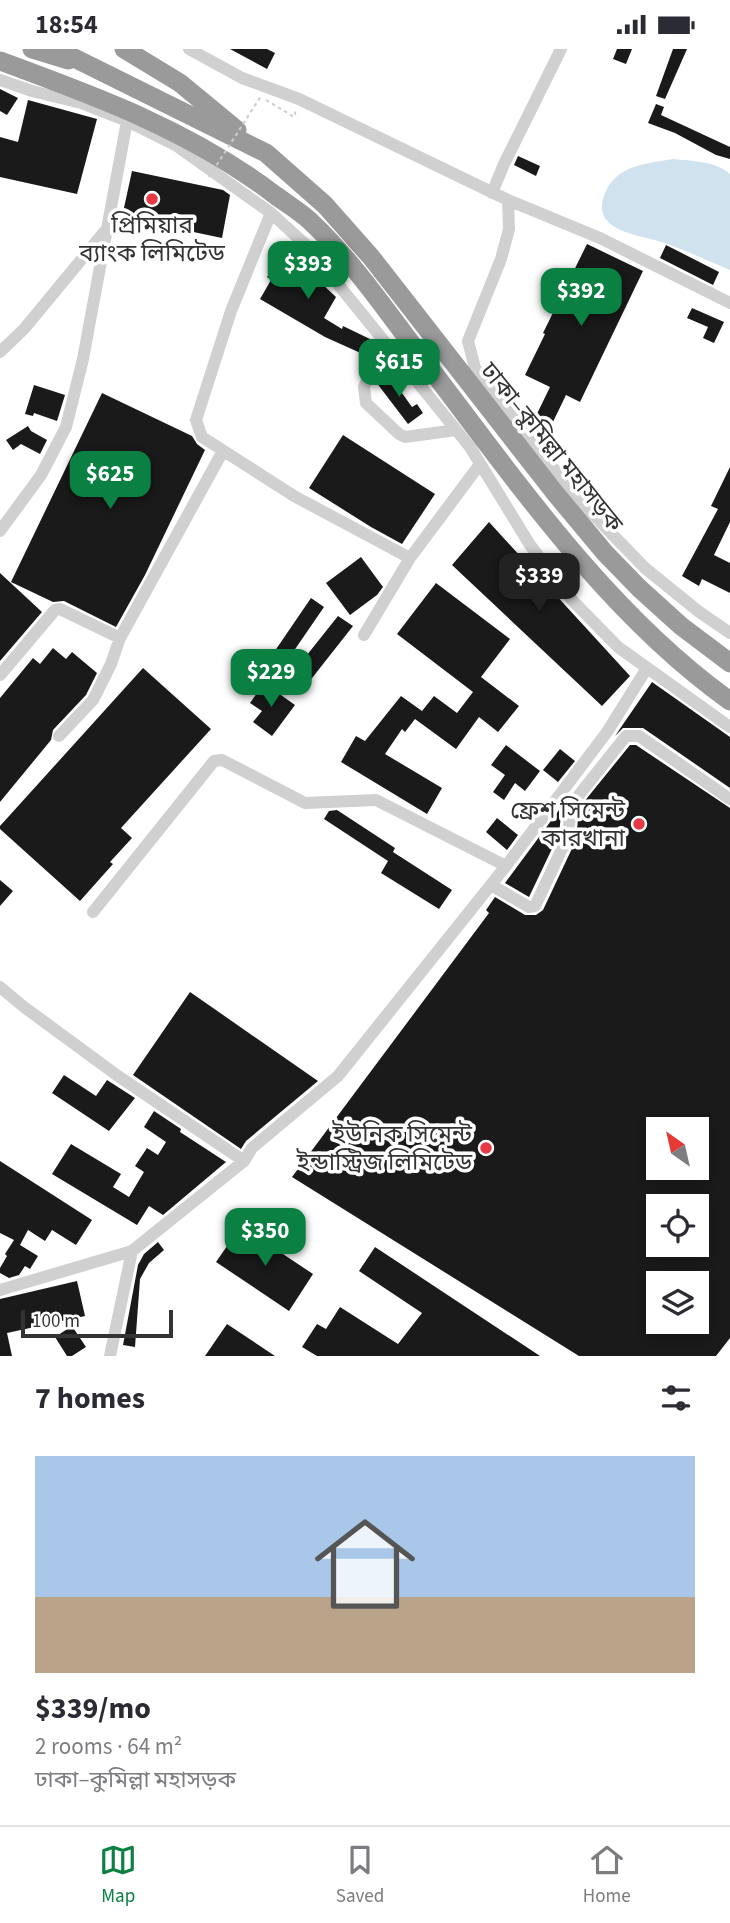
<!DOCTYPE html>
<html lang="en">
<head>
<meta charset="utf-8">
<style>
	body { margin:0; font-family:"Source Sans 3","Noto Sans Bengali",sans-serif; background:#f2f2f3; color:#2b2b33; height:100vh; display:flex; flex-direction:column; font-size:26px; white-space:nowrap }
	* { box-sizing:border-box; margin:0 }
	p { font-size:23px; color:#7c7c81 }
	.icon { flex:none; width:38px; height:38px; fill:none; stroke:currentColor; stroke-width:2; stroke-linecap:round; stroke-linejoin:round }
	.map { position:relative; height:1307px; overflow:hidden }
	.side { display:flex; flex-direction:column; background:#fff; flex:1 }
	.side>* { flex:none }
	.needle { width:46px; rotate:326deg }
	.tools { position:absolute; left:646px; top:1068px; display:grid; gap:14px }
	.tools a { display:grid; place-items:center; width:63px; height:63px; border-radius:0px; background:#fff; box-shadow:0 4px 10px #0003; font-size:35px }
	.scale { position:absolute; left:21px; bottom:18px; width:152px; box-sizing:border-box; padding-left:7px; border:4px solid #333; border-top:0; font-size:19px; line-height:24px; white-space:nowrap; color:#333; -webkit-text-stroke:5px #fff; paint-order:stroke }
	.price { position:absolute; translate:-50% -60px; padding:0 16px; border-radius:14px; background:#0b8043; color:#fff; font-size:23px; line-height:46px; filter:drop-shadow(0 2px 4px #0008) }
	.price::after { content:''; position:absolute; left:50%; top:42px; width:21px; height:16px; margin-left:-10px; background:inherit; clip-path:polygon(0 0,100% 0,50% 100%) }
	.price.current { background:#222; color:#fff }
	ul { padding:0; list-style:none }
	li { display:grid; align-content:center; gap:14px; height:371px; padding:0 35px }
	li span { display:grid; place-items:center; height:217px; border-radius:0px; color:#555 }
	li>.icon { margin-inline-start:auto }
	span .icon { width:126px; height:126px; fill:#fffc; stroke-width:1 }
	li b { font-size:30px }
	h2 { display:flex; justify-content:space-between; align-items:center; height:84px; padding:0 35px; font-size:30px }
	.status { display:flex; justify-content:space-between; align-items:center; height:49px; padding:0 35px; background:#fff; direction:ltr }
	.status svg { height:19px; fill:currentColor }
	.tab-bar { display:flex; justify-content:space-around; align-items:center; height:98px; border-top:2px solid #e1e1e2; background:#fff; font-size:19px; color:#7c7c81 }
	.tab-bar a { display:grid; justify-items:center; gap:4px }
	.tab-bar .current { color:#0b8043 }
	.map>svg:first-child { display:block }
	.water { fill:#cfe2ee }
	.building { fill:#1a1a1a; fill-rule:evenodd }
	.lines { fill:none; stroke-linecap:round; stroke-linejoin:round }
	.path { stroke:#cdcdcd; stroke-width:2; stroke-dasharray:3.5 3.5; stroke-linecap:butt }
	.minor { stroke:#d0d0d0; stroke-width:12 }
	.highway { stroke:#9a9a9a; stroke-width:19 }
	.path-bridge { stroke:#cdcdcd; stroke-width:2; stroke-dasharray:3.5 3.5; stroke-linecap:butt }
	.poi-dot { fill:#e63946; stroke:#fff; stroke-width:2.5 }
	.labels { text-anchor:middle; stroke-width:7; stroke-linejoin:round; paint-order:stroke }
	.poi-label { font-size:24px; fill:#333; stroke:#fff; text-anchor:end }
	.street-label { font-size:24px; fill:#333; stroke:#fff }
</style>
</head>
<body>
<div class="status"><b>18:54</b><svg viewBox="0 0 49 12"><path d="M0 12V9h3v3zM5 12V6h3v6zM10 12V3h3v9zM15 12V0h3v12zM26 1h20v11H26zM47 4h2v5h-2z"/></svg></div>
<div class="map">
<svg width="730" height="1307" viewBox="0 0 730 1307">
	<rect width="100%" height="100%" fill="#fff"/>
	<path class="water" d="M673 110C691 112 716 112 730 125V221C708 212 687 202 665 194 639 185 585 183 607 140 619 116 649 114 673 110Z"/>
	<path class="building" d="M230 0H267L275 4 267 20Z
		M617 0H632L626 15 613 10Z
		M673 0H687L665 50 656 47Z
		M0 40 18 49 7 66 0 62Z
		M28 51 97 70 77 145 0 128V88L18 93Z
		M656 55 664 58 661 66 730 98V110L716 106 675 84 648 74Z
		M518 107 540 117 536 127 514 116Z
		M132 122 223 141 230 146 222 189 122 168Z
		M587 195 643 222 580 353 566 346 550 379 534 371 550 338 525 326 545 285 543 284Z
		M666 196 719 223 713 236 660 209Z
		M289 199 308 213 304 218 336 248 324 269 342 280 343 277 372 291 365 306 325 288 260 250 271 231 267 228Z
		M692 259 724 273 714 294 703 289 708 278 687 269Z
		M387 323 412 358 417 355 423 364 408 375 376 333Z
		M34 336 65 346 57 372 34 364 33 367 25 365Z
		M102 344 192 387 197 395 205 401 145 526 116 578 64 552 53 553 11 533Z
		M28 377 31 382 47 391 40 405 21 395 13 401 6 391Z
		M343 386 435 445 402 495 371 478 309 439Z
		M730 418V473L714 506 730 514V544L702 530 699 537 682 527 718 460 711 457Z
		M489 473 630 627 602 657 452 516Z
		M361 508 383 538 377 546 350 566 326 534Z
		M0 524 42 563 0 612Z
		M436 534 510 590 481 628 519 657 498 683 479 668 456 700 415 670 405 683 402 680 385 705 442 739 427 765 341 713 356 687 365 692 401 647 422 662 434 647 457 664 473 643 397 585Z
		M311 549 324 558 289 609 299 616 338 567 353 577 305 638 282 620 268 612Z
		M53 599 66 610 72 603 97 624 86 646 53 681 51 691 0 753V649L33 609 40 615Z
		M143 619 211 680 121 779 132 789 110 813 113 815 80 852 0 780V777Z
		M652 633 730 688V739L643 679H623L615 687Z
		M264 634 295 656 272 687 253 673 262 662 250 654Z
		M506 696 540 722 525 742 515 734 504 751 493 743 505 726 491 716Z
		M630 696H636L730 759V1289L716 1307H579L292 1128 489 864 486 861 495 848 525 866H536L543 861 576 791 579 759ZM658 1080H696V1118H658ZM658 1157H696V1195H658ZM658 1234H696V1272H658Z
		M560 700 575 712 558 733 543 721Z
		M562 757 559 785 529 848 505 834Z
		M337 761 395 799 393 803 452 841 439 860 381 824 388 812 324 770 329 762Z
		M497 769 518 786 507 801 486 783Z
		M0 831 13 842 0 857Z
		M190 943 318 1032 246 1092 241 1100 133 1026Z
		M64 1026 96 1047 107 1031 135 1049 109 1082 52 1044Z
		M154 1062 181 1080 180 1083 226 1113 163 1166 149 1157 137 1176 52 1125 71 1095 121 1125 113 1138 129 1148 144 1123 135 1117 147 1099 158 1106 166 1093 144 1078Z
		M0 1112 92 1171 76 1196 52 1181 45 1192 28 1181 20 1196 38 1207 30 1220 25 1217 19 1226 9 1229 0 1224V1219L7 1207 5 1205 14 1191 0 1184Z
		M241 1177 313 1225 289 1262 216 1213Z
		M158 1193 164 1201 149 1214 140 1230 135 1298 123 1296 138 1216 144 1205Z
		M375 1198 540 1307H317L302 1298 317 1275 326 1280 340 1258 398 1295 422 1264 359 1222Z
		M77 1232 85 1267 7 1284 12 1307H0V1250Z
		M227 1275 275 1307H205Z
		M72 1277 86 1298 72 1307H67L55 1288Z"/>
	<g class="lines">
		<path class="path" d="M266 51 294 68 296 61"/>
		<path class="minor" d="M189 0 242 29 299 50 508 151 509 180 501 210 468 292 475 319 572 443 608 481 645 519 698 562 730 584
			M0 31 32 42 81 54 127 72 177 97 271 164 307 197 470 398 530 496 572 551 618 598 730 678
			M492 144 504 115 561 0
			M508 151 600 189 730 254
			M271 164 231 262 196 371 202 388 294 447 410 509 364 586
			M384 292 364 338 366 354 399 385 405 388 456 381
			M0 303 24 280 105 182
			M0 482 41 426 66 378 83 310 127 72
			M410 509 480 415
			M0 626 55 561 60 560 120 589
			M59 687 93 651 111 615 120 589 223 402
			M491 836 529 858 535 857 568 787 571 756 626 687H639L730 750
			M93 863 214 712 222 711 305 754 376 751 506 817
			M0 938 24 958 118 1027 244 1112
			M0 1241 132 1202
			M110 1307 132 1202 244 1112 252 1099 338 1027 506 817 607 683 647 619"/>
		<path class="highway" d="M32 0 68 11
			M56 0 266 104 325 156 371 208 555 444 605 504 639 539 681 577 730 614
			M124 0 180 34 237 81
			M0 12C98 48 191 82 275 146 286 154 299 162 309 171 352 211 385 260 420 306 512 426 605 563 730 652"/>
		<path class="path-bridge" d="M209 128 261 47"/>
	</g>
	<g class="poi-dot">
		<circle cx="152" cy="150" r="7"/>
		<circle cx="639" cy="775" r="7"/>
		<circle cx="486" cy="1099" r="7"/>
	</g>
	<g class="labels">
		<g class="poi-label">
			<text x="152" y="184" text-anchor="middle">প্রিমিয়ার<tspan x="152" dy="28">ব্যাংক লিমিটেড</tspan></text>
			<text x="625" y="769">ফ্রেশ সিমেন্ট<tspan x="625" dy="28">কারখানা</tspan></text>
			<text x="472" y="1093">ইউনিক সিমেন্ট<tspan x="472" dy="28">ইন্ডাস্ট্রিজ লিমিটেড</tspan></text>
		</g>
		<g class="street-label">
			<text transform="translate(552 398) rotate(51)" y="8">ঢাকা–কুমিল্লা মহাসড়ক</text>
		</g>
	</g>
</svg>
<div class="tools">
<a><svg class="needle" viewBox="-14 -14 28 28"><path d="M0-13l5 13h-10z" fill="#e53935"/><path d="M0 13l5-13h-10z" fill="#7c7c81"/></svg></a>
<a><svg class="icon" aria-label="locate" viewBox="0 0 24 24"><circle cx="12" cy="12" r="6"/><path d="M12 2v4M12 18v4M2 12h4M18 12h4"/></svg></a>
<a><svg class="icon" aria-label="layers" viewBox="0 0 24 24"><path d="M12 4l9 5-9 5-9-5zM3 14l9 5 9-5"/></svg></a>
</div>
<div class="scale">100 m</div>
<b class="price" style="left:308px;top:252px">$393</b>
<b class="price" style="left:581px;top:279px">$392</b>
<b class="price" style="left:399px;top:350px">$615</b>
<b class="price" style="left:110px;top:462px">$625</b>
<b class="price current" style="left:539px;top:564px">$339</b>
<b class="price" style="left:271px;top:660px">$229</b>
<b class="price" style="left:265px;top:1219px">$350</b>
</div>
<section class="side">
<h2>7 homes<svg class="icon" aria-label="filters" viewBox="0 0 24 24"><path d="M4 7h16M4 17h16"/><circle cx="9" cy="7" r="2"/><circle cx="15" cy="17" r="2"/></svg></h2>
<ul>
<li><span style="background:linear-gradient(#a9c7e8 65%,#b9a48a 0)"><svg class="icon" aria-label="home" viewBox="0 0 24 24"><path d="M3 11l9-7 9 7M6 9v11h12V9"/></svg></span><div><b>$339/mo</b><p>2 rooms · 64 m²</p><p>ঢাকা–কুমিল্লা মহাসড়ক</p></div></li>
</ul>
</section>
<nav class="tab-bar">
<a class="current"><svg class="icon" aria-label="map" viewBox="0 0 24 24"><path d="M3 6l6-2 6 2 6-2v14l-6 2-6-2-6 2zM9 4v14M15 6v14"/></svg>Map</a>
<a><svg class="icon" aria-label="saved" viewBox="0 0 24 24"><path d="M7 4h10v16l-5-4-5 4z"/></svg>Saved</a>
<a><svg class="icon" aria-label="home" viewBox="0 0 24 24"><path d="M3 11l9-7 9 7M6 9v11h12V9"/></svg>Home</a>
</nav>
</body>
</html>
